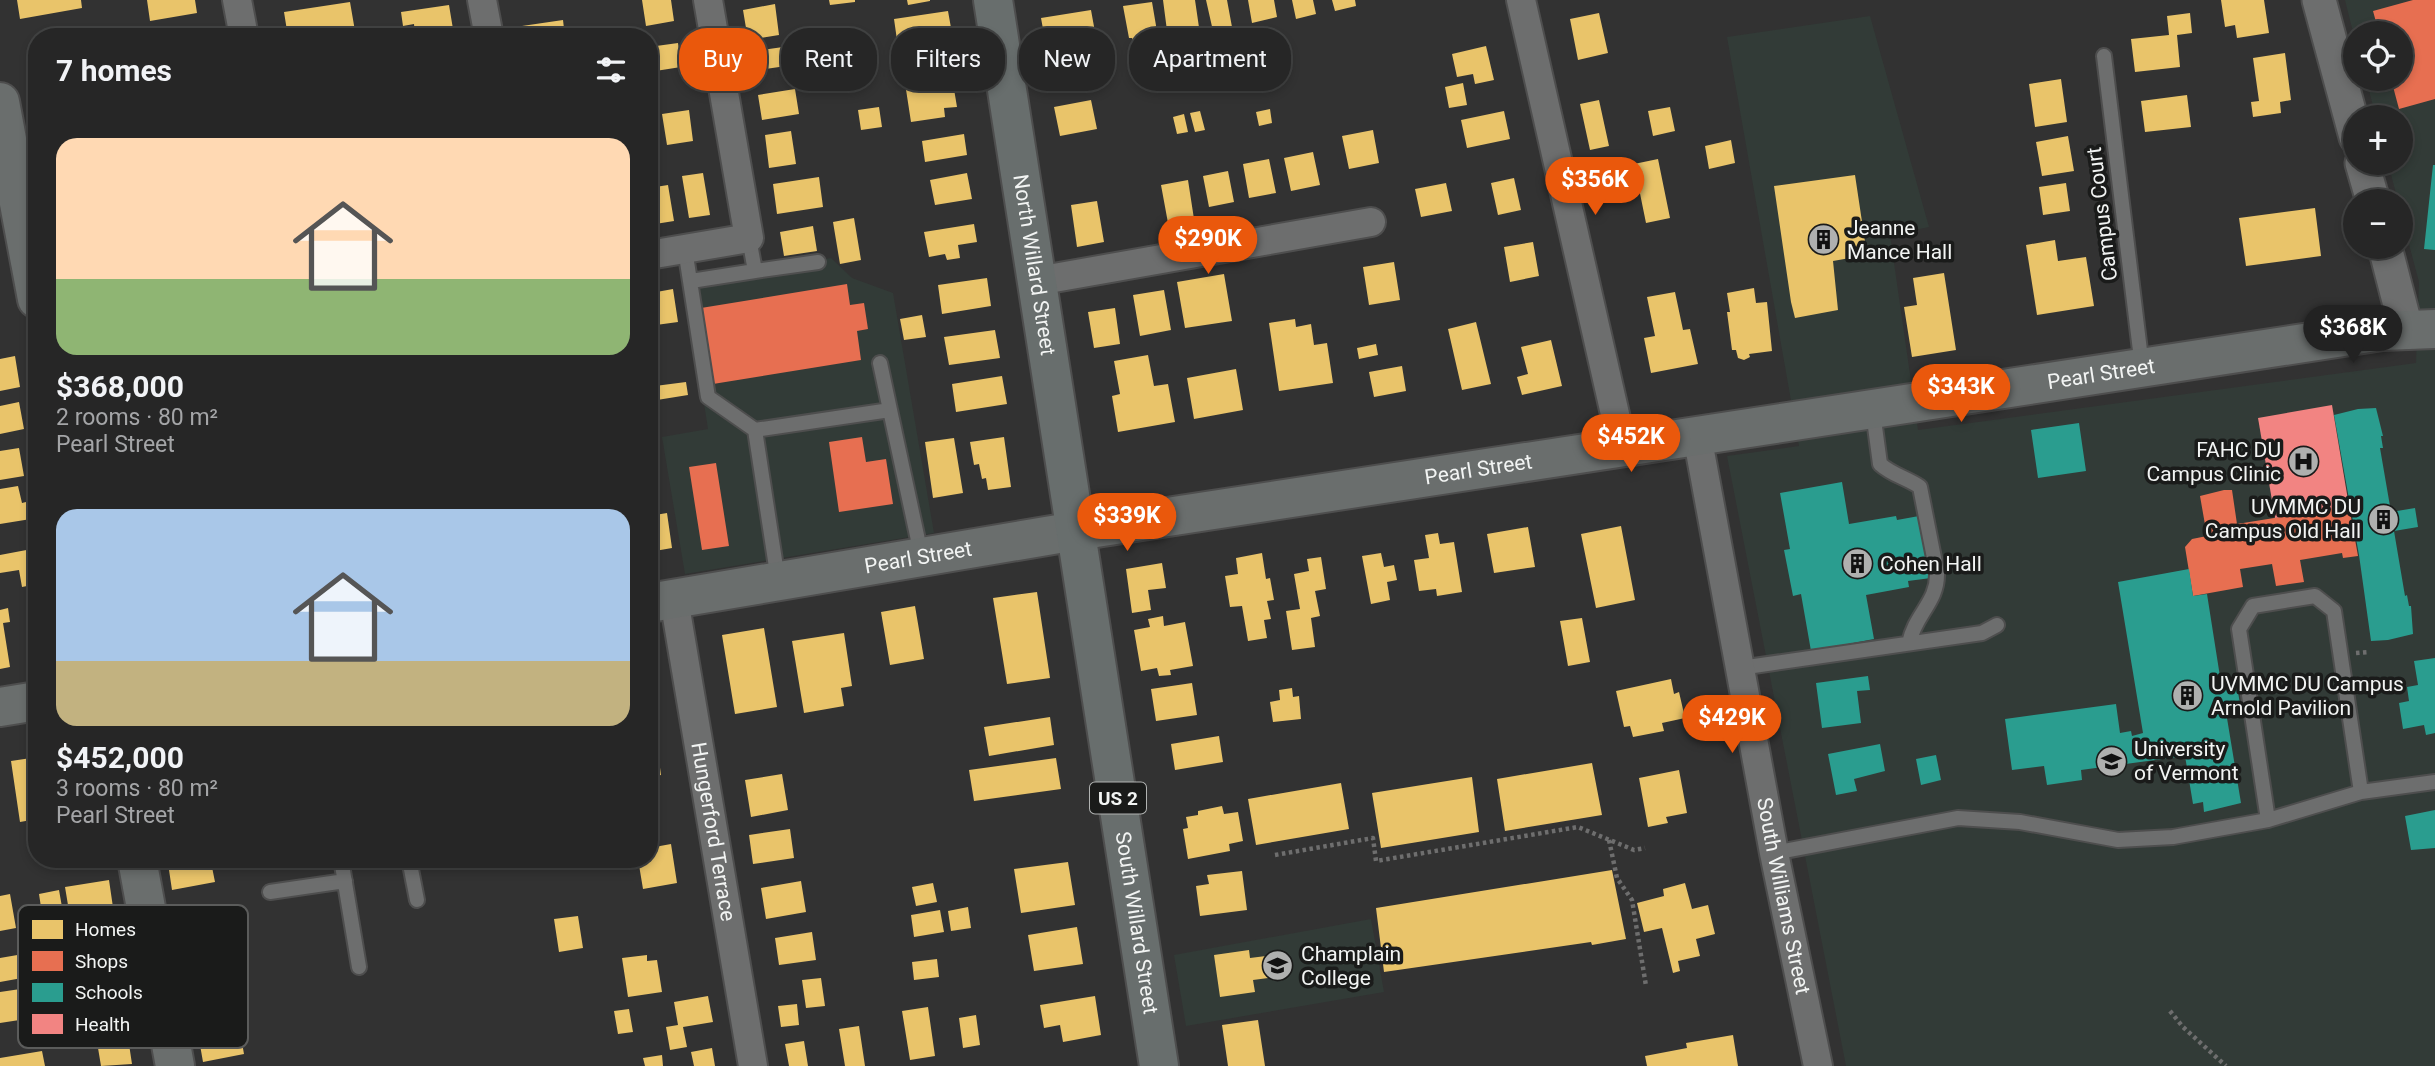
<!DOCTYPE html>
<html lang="en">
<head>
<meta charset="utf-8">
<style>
	body { margin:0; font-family:Roboto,sans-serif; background:#323232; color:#f1f3f6; height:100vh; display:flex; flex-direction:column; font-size:26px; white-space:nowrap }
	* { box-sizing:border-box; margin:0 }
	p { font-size:23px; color:#a4a5a7 }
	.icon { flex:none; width:38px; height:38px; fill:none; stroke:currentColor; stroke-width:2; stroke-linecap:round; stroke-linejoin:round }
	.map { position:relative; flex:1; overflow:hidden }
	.panel { position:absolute; left:28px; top:28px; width:630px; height:840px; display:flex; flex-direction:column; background:#262626; border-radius:28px; box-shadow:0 4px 10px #0003,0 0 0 2px #424343 }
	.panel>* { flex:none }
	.banner { position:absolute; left:679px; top:28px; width:665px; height:63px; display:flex; gap:14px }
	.tools { position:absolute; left:2343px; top:21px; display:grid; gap:14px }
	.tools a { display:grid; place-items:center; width:70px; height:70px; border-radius:50%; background:#262626; box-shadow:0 4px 10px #0003,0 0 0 2px #424343; font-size:35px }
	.price { position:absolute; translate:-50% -60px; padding:0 16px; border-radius:24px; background:#ea580c; color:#fff; font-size:23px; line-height:46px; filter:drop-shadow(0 2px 4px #0008) }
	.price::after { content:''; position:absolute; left:50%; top:42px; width:21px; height:16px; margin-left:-10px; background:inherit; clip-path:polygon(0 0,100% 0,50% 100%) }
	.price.selected { background:#222; color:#fff }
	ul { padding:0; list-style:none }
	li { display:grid; align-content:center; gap:14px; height:371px; padding:0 28px }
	li span { display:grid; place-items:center; height:217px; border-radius:21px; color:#555 }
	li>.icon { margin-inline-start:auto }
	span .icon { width:126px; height:126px; fill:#fffc; stroke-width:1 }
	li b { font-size:30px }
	h2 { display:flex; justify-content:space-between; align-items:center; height:84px; padding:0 28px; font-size:30px }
	.pill { padding:0 24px; border-radius:28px; background:#262626; box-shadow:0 4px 10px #0003,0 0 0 2px #424343; font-size:24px; line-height:63px }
	.pill.selected { background:#ea580c; color:#fff }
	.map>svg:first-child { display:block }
	.built { fill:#323b37 }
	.homes { fill:#e9c46a }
	.shops { fill:#e76f51 }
	.schools { fill:#2a9d8f }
	.health { fill:#f28482 }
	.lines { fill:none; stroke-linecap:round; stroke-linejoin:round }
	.service-casing { stroke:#4e4e4e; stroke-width:18 }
	.minor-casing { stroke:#4e4e4e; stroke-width:32 }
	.tertiary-casing { stroke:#4e4e4e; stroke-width:37 }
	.secondary-casing { stroke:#4e4e4e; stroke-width:42 }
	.primary-casing { stroke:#4e4e4e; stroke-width:42 }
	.path { stroke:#6e6e6e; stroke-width:4.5; stroke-dasharray:3.5 3.5; stroke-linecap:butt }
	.service { stroke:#6d6e6e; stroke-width:14 }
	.minor { stroke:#6d6e6e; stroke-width:28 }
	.tertiary { stroke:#6d6e6e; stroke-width:33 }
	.secondary { stroke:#6a6e6d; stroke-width:38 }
	.primary { stroke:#686e6d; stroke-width:38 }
	.labels { text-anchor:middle; stroke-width:7; stroke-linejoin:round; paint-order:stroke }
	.shield { fill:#1a1b1a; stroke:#b1b3b2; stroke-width:2 }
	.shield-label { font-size:19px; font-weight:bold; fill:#f2f4f3 }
	.street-label { font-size:21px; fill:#f2f4f3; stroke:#1a1b1a }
	.poi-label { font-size:21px; fill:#f2f4f3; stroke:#1a1b1a; text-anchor:start }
	.key { fill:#1a1b1a; stroke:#5b5c5b; stroke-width:2 }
	.key-label { font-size:19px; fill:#f2f4f3 }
</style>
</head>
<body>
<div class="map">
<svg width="2435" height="1066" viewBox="0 0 2435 1066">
	<rect width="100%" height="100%" fill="#323232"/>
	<path class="built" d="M2345 0H2435V1066H1846L1727 456 1799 446 1727 37 1870 16 1929 227 1890 235 1918 430 2416 363 2419 282 2401 214V201H2398L2388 163H2401V117H2376L2366 79H2401V33H2356L2355 40Z
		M831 258 852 278 893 293 934 533 685 574 662 437 708 429 685 281Z
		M1371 919 1384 992 1186 1026 1174 955Z"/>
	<path class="homes" d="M17 0H81L82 8 20 19Z
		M147 0H195L197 13 150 21Z
		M642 0H671L674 21 646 26Z
		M829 0H855V2L830 5Z
		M907 0H930V1L908 5Z
		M1163 0H1195L1201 41 1169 46Z
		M1206 0H1227L1232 27 1213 31Z
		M1248 0H1274L1277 17 1252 23Z
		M1292 0H1313L1316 14 1296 19Z
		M1332 0H1355L1356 6 1335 11Z
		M2221 0H2264L2269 33 2237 38 2235 25 2225 27Z
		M350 2 355 31 315 37H288L284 12Z
		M1152 2 1160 49 1135 53 1132 38H1129L1123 6Z
		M775 4 779 35 748 40 743 10Z
		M449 5 453 29 415 35 414 24 403 26 401 12Z
		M1091 10 1095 32 1045 40 1041 18Z
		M948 11 953 39 898 47 894 19Z
		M1599 13 1608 53 1578 60 1570 19Z
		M2190 13 2192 33 2177 35 2180 67 2135 72 2131 39 2169 35 2167 16Z
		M563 20 565 37H523L522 26Z
		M82 30 84 37H57L56 35Z
		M678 43 681 67 649 72V47Z
		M790 46 793 65 751 71 749 52Z
		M1486 46 1494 80 1475 84 1473 74 1457 77 1452 54Z
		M1086 52 1091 83 1053 89 1049 57Z
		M2285 53 2291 100 2280 102 2281 113 2253 117 2251 102 2259 101 2253 58Z
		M37 73V99H35L31 74Z
		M952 77 957 107 944 108 945 117 911 122 905 83Z
		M2061 79 2067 122 2035 127 2029 84Z
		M1463 83 1467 105 1449 108 1445 87Z
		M795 89 799 114 762 120 758 95Z
		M2187 95 2191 127 2145 132 2141 101Z
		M1091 100 1097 129 1060 136 1054 107Z
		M1599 100 1609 146 1590 150 1580 104Z
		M879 107 882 127 861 130 858 110Z
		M1670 107 1675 131 1653 136 1648 111Z
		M1270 109 1272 123 1259 126 1256 112Z
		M689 110 693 141 667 145 662 114Z
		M1200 111 1205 130 1195 132 1190 113Z
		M1504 111 1510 139 1467 148 1461 120Z
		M1184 114 1188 132 1177 134 1173 117Z
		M1373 130 1379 163 1349 169 1342 136Z
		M791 131 796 164 769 168 765 135Z
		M964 134 967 155 925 162 922 141Z
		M2068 136 2074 171 2042 176 2036 142Z
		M1731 140 1735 163 1709 169 1705 146Z
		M1313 152 1320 185 1291 191 1284 158Z
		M1269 159 1276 193 1249 198 1243 164Z
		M1658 159 1670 218 1646 223 1634 164Z
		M1228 171 1234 202 1209 207 1203 176Z
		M703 173 710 215 689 218 682 176Z
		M967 173 972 199 935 205 930 180Z
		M1855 175 1867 255 1833 261 1838 310 1795 318 1791 302 1774 186Z
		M819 177 823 207 777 214 773 184Z
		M1514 178 1521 210 1498 215 1491 183Z
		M1188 180 1194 219 1168 223 1161 185Z
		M1446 183 1452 211 1421 217 1415 189Z
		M2066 183 2070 211 2043 215 2039 187Z
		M668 185 674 221 649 225V188Z
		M1097 201 1104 242 1077 247 1071 205Z
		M2315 208 2321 256 2246 266 2239 218Z
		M854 218 861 260 840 264 833 222Z
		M974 224 977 242 958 245 960 258 947 260 945 254 929 257 924 232Z
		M813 226 817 251 784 256 780 232Z
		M2055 240 2058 261 2086 257 2094 306 2037 315 2026 245Z
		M1533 242 1539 276 1510 282 1504 247Z
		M1394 262 1400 300 1369 305 1363 267Z
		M1944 273 1956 350 1912 357 1904 307 1917 305 1913 278Z
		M1224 274 1232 321 1185 328 1177 282Z
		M987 278 991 306 942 314 938 285Z
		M1754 288 1756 303 1767 302 1772 351 1749 354 1750 357 1744 360 1738 358 1736 350H1732L1727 312H1730L1727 293Z
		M673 289 678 322 656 325 651 293Z
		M1164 290 1171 330 1140 336 1133 295Z
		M1675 292 1683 330 1690 329 1698 364 1651 373 1644 338 1655 336 1647 297Z
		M1115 308 1120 344 1094 348 1088 312Z
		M922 315 926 337 904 340 900 319Z
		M1295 319 1296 327 1311 324 1314 345 1327 343 1333 383 1279 391 1269 323Z
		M1476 322 1491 384 1462 390 1448 329Z
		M995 330 1000 358 949 365 944 337Z
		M1551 340 1562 386 1522 395 1517 377 1528 374 1521 347Z
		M1376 344 1378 355 1359 359 1357 348Z
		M1148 355 1154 386 1168 384 1175 422 1118 432 1112 396 1120 394 1114 361Z
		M15 356 20 387 0 391V359Z
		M1402 366 1406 391 1374 397 1369 372Z
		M1236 369 1243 410 1194 419 1187 378Z
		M1002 376 1007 404 956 412 952 384Z
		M686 382 688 395 657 400 655 386Z
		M19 402 24 429 0 434V406Z
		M1004 437 1011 487 988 490 986 478 982 479 979 464 974 465 970 442Z
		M954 438 963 493 933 498 925 442Z
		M654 443 660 484 649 486V444Z
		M19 448 24 476 0 480V451Z
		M18 486 22 503 34 500 37 518 0 524V489Z
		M667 513 672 548 649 552V516Z
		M1621 526 1635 600 1596 608 1581 534Z
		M1528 527 1535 567 1494 573 1487 534Z
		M1438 533 1440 544 1454 542 1462 592 1437 596 1436 589 1419 591 1414 560 1429 558 1425 535Z
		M37 548V584L22 587 19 570 0 573V555Z
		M1262 553 1266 579 1270 578 1274 600 1267 601 1271 619 1264 620 1267 638 1248 641 1242 606 1230 607 1225 576 1238 574 1236 558Z
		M1381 553 1384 567 1394 565 1397 580 1387 582 1390 600 1371 604 1362 556Z
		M1321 557 1326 589 1315 591 1320 616 1311 618 1315 647 1292 650 1286 611 1300 609 1294 574 1309 571 1307 559Z
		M1162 563 1166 588 1148 590 1151 610 1132 613 1126 569Z
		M1037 592 1050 678 1007 684 993 598Z
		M915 606 924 659 890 665 881 612Z
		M8 608 10 622 3 623 10 667 0 669V610Z
		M37 611V656H35L27 612Z
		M1163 616 1164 626 1185 622 1193 666 1170 670 1171 675 1159 676 1157 668 1141 671 1134 630 1150 627 1148 619Z
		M1582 618 1590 662 1568 666 1560 621Z
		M764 628 777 707 735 714 722 635Z
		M844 633 852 686 841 688 844 706 804 713 792 641Z
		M1671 679 1674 694 1679 692 1685 718 1662 723 1664 731 1633 737 1630 726 1624 727 1616 691Z
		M1192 683 1197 715 1156 721 1151 689Z
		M1292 688 1293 697 1299 696 1301 719 1273 722 1270 702 1280 700 1279 690Z
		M1050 717 1054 745 989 756 984 727Z
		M1219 736 1223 762 1175 770 1171 744Z
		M657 745 661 775 649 777V746Z
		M31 758 37 795V819L20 822 11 761Z
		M1056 758 1061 789 974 801 969 770Z
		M1592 763 1602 815 1505 831 1497 779Z
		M1679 770 1687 813 1666 817 1668 823 1648 827 1639 778Z
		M782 774 788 810 751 817 745 780Z
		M1472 777 1479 832 1381 848 1372 793Z
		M1341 783 1349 829 1256 845 1248 799Z
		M1222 806 1224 814 1238 812 1243 841 1229 844 1230 851 1188 859 1183 829 1188 828 1186 817 1198 815V811Z
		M790 829 794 858 753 864 749 835Z
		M671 844 677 883 643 889 638 859H649V848Z
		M211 862 215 882 172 890 169 870Z
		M1068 862 1075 905 1021 913 1014 869Z
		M1612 870 1626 939 1592 945 1591 942 1384 972 1376 908Z
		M1242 871 1247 910 1200 916 1196 886 1209 884 1207 875Z
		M109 880 115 921 86 926 83 908 69 911 65 887Z
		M801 881 806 912 766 919 761 888Z
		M933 883 937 902 916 906 912 887Z
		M1685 883 1692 909 1708 905 1715 934 1696 939 1700 956 1678 961 1680 971 1673 973 1662 928 1644 932 1637 903 1664 896 1663 889Z
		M59 890 65 924 44 927 39 894Z
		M10 894 16 928 0 931V896Z
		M968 907 971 928 951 931 948 911Z
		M940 910 944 932 914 937 911 915Z
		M578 916 583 948 559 952 554 919Z
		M1077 927 1083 964 1034 971 1028 935Z
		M812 932 816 960 779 965 775 938Z
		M1249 950 1250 958 1273 955 1276 977 1253 980 1255 992 1220 997 1214 955Z
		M29 953 33 976 0 982V958Z
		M647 955V961L657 960 662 992 628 997 622 958Z
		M937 959 939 977 914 980 912 962Z
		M821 978 825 1006 806 1008 802 980Z
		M34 987 39 1017 0 1023V992Z
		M708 996 713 1022 683 1027 687 1047 670 1050 666 1027 678 1025 674 1002Z
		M1095 996 1101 1035 1063 1042 1060 1025 1044 1028 1040 1005Z
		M797 1004 799 1025 781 1027 778 1006Z
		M928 1007 935 1056 910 1060 902 1011Z
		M629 1009 633 1032 618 1034 614 1011Z
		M237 1014 244 1054 203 1062 196 1022Z
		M976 1015 980 1045 963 1048 959 1018Z
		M1258 1020 1265 1066H1228L1222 1025Z
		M859 1026 865 1066H845L839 1029Z
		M127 1031 132 1064 101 1066 96 1036Z
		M1733 1035 1738 1066H1647L1645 1056 1687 1048 1686 1043Z
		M804 1041 808 1066H789L785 1044Z
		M712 1048 715 1066H694L691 1052Z
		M42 1051 45 1066H0V1058Z
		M662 1055 663 1066H645L643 1058Z"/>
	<path class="shops" d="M2413 0H2435V99L2399 109 2391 79H2401V33H2379L2373 11Z
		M847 284 850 305 864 303 868 329 857 331 861 360 713 384 701 308Z
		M862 437 866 462 886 459 893 504 839 512 829 442Z
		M716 463 729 546 702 550 689 467Z
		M2224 490H2232L2237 524 2349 506 2358 556 2343 558 2342 553 2300 560 2304 582 2276 586 2272 564 2240 569 2243 587 2193 596 2185 547 2192 539 2207 536 2200 496Z"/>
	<path class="schools" d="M2433 165H2435V250L2424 249Z
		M2376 408 2383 436H2381L2383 448H2380L2391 512 2415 508 2418 527 2394 531 2405 596 2407 595 2409 606H2411L2413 634 2388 640 2371 641 2359 555 2334 415 2358 409Z
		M2079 423 2086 471 2038 478 2031 430Z
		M1842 482 1849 524 1896 516 1897 520 1919 516 1931 578 1908 581 1909 587 1866 595 1874 639 1811 651 1801 594 1793 596 1784 550 1790 549 1780 493Z
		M2189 569 2193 596 2207 594 2221 683 2236 680 2241 710 2226 712 2241 803 2204 812 2203 802 2193 804 2185 756 2081 770 2082 780 2047 785 2044 766 2012 770 2005 719 2116 704 2120 733 2131 731 2132 736 2143 733 2118 582Z
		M2435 658V733L2426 735 2424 725 2403 729 2399 703 2409 701 2407 687 2418 685 2414 661Z
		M1868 676 1870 690 1857 691 1861 723 1822 728 1816 683Z
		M1880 744 1885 771 1854 779 1857 791 1836 795 1828 754Z
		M1936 755 1941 780 1921 785 1916 759Z
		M2435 810V848L2411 850 2405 816Z"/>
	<path class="health" d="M2332 405 2349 506 2275 518 2258 418Z"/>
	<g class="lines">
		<defs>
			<path id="service" d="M2104 56 2142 367
				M685 249 708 397 755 430
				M755 271 818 262
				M691 281 755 271 749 238
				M880 363 890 410
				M1873 412 1880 464C1892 475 1907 478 1920 487L1937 573C1938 602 1915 614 1909 643
				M778 580 755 430 890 410 921 554
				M1740 668 1982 633 1997 625
				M2268 820 2239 629 2253 606 2315 596 2334 611 2361 792
				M1774 853 1958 818 2020 822 2118 840 2173 837 2268 820 2361 792 2435 782
				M341 859 359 967
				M409 859 417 900
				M270 892 345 881"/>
			<g id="minor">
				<path d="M237 0 244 37"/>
				<path d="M482 0 489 37"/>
				<path d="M1521 0 1622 445"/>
				<path d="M649 255 749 238 708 0"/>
				<path d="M1037 281 1371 222"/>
				<path id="s1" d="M1697 435 1774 853 1818 1066"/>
				<path id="s2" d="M674 599 753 1066"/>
			</g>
			<path id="tertiary" d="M2319 0 2356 137
				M2362 163 2373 201
				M2385 247 2406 328"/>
			<g id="secondary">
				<path d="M0 102 37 299"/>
				<path id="s3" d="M649 603 1076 531 2382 331 2435 329"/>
				<path d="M0 707 37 701"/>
				<path d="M137 859 175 1066"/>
			</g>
			<g id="primary">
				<path id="s4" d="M993 0 1159 1066"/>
			</g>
		</defs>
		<use href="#service" class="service-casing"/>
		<use href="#minor" class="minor-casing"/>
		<use href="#tertiary" class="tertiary-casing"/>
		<use href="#secondary" class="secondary-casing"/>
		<use href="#primary" class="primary-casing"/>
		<path class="path" d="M2356 653 2369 652
			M1609 840 1617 878 1632 900 1646 986
			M1275 855 1373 838 1376 861 1578 827 1634 850 1645 848
			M2170 1011 2183 1027 2226 1066"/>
		<use href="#service" class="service"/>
		<use href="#minor" class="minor"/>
		<use href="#tertiary" class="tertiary"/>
		<use href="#secondary" class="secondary"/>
		<use href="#primary" class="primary"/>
	</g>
	<defs>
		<symbol id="building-disc" viewBox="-11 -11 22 22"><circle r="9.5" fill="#afb0af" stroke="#1a1b1a"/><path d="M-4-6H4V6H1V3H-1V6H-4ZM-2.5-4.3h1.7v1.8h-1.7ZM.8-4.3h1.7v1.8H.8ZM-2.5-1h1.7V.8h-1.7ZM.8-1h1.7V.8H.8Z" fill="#111"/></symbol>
		<symbol id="hospital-disc" viewBox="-11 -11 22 22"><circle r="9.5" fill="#afb0af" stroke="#1a1b1a"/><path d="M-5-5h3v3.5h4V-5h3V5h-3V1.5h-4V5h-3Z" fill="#111"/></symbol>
		<symbol id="university-disc" viewBox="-11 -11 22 22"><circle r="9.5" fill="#afb0af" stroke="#1a1b1a"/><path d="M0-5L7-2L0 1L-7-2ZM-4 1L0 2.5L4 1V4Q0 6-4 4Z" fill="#111"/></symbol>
	</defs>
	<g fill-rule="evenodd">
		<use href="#building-disc" x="1806" y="222" width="35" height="35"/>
		<use href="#hospital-disc" x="2286" y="444" width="35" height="35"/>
		<use href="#building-disc" x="2366" y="502" width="35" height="35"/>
		<use href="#building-disc" x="1840" y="546" width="35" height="35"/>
		<use href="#building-disc" x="2170" y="678" width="35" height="35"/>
		<use href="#university-disc" x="2094" y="744" width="35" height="35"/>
		<use href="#university-disc" x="1260" y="948" width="35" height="35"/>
	</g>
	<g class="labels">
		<rect class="shield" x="1090" y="782.5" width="56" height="31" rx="5"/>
		<g class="shield-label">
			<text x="1118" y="805">US 2</text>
		</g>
		<g class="street-label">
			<text transform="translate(2102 214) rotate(-97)" y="7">Campus Court</text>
			<text dy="7" stroke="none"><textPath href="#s4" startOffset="268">North Willard Street</textPath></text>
			<text dy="7" stroke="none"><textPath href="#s3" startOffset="1470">Pearl Street</textPath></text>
			<text dy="7" stroke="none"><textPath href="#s3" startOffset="840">Pearl Street</textPath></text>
			<text dy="7" stroke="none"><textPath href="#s3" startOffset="273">Pearl Street</textPath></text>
			<text dy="7" stroke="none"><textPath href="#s2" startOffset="236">Hungerford Terrace</textPath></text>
			<text dy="7" stroke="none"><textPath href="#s1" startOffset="469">South Williams Street</textPath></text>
			<text dy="7" stroke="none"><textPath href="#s4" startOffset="934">South Willard Street</textPath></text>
		</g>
		<g class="poi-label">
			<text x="1847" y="235">Jeanne<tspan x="1847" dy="24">Mance Hall</tspan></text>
			<text x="2281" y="457" text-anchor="end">FAHC DU<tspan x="2281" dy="24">Campus Clinic</tspan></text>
			<text x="2361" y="514" text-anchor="end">UVMMC DU<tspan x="2361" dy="24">Campus Old Hall</tspan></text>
			<text x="1880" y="571">Cohen Hall</text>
			<text x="2211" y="691">UVMMC DU Campus<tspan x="2211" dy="24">Arnold Pavilion</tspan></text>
			<text x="2134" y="756">University<tspan x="2134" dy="24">of Vermont</tspan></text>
			<text x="1301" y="961">Champlain<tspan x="1301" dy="24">College</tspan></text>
		</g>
	</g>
	<rect x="18" y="905" width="230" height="143" rx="10" class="key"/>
	<rect x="32" y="920" width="31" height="19" fill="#e9c46a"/>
	<rect x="32" y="951" width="31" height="20" fill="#e76f51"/>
	<rect x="32" y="983" width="31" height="19" fill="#2a9d8f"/>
	<rect x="32" y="1014" width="31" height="20" fill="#f28482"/>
	<g class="key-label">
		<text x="75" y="936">Homes</text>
		<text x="75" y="968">Shops</text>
		<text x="75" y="999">Schools</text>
		<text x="75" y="1031">Health</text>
	</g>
</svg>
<div class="tools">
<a><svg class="icon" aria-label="locate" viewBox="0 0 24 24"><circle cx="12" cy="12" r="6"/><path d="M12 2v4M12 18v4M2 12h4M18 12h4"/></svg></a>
<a>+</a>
<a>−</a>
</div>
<b class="price" style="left:1595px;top:217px">$356K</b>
<b class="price" style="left:1208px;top:276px">$290K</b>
<b class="price selected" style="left:2353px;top:365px">$368K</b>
<b class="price" style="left:1961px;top:424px">$343K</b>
<b class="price" style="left:1631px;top:474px">$452K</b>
<b class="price" style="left:1127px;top:553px">$339K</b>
<b class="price" style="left:1732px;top:755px">$429K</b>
<div class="banner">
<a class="pill selected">Buy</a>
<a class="pill">Rent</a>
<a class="pill">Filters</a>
<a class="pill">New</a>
<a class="pill">Apartment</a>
</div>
<section class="panel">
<h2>7 homes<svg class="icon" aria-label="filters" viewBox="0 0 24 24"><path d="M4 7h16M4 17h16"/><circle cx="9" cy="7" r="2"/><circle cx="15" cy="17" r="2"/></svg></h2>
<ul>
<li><span style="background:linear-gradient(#ffd9b3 65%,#8fb573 0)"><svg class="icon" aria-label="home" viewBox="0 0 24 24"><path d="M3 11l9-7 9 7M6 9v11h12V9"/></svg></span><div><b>$368,000</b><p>2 rooms · 80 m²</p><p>Pearl Street</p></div></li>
<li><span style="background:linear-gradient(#a9c7e8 70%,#c2b280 0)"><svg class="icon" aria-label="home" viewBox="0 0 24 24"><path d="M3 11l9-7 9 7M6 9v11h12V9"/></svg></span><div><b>$452,000</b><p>3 rooms · 80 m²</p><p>Pearl Street</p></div></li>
</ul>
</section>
</div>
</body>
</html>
